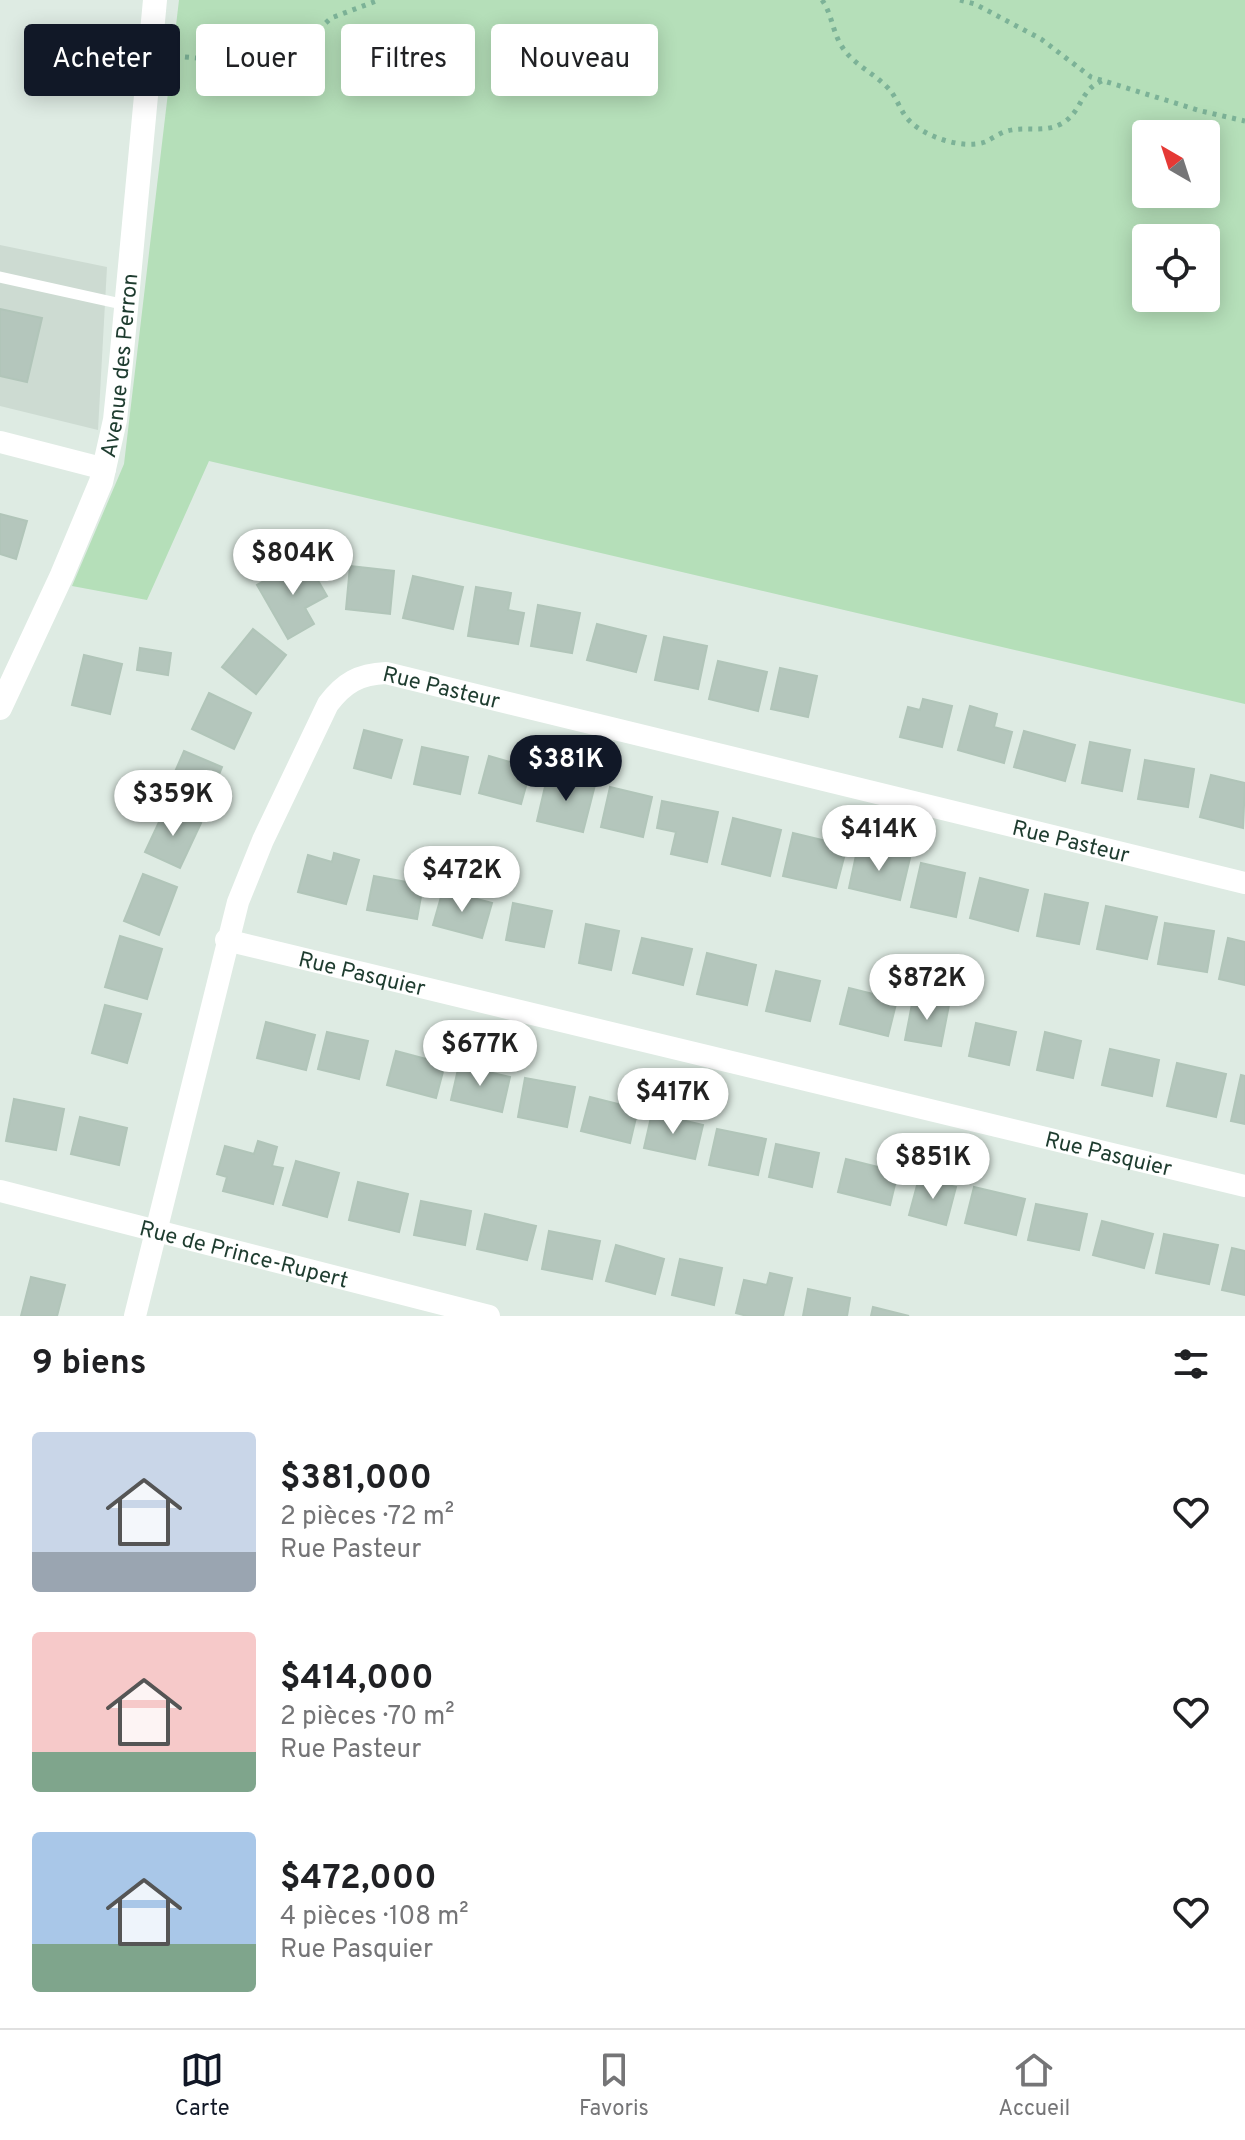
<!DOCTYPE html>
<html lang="fr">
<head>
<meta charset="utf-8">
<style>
	body { margin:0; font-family:Overpass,sans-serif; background:#f6f6f6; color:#202124; height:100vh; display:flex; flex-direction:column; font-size:30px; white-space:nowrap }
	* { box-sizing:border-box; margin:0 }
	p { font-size:26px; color:#757577 }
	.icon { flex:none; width:44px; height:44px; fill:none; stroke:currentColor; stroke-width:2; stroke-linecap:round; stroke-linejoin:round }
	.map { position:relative; height:1316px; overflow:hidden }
	.drawer { display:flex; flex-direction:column; background:#fff; flex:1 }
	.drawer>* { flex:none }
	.banner { position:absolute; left:24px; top:24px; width:800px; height:72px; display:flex; gap:16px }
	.needle { width:52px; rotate:321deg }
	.buttons { position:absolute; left:1132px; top:120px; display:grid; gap:16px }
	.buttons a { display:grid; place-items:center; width:88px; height:88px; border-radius:8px; background:#fff; box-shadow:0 4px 20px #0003; font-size:40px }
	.price { position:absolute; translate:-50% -68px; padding:0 18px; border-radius:28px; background:#fff; color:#222; font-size:26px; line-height:52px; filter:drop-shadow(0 2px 4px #0008) }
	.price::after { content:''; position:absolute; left:50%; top:48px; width:24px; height:18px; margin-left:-12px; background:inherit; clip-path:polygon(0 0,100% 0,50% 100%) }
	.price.on { background:#111827; color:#fff }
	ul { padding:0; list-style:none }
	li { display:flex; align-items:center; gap:24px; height:200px; padding:0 32px }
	li span { display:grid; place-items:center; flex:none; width:224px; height:160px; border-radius:8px; color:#555 }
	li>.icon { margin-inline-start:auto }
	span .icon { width:96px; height:96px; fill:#fffc; stroke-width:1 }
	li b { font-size:34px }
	h2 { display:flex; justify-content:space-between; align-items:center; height:96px; padding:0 32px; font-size:34px }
	.chip { padding:0 28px; border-radius:8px; background:#fff; box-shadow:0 4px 20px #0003; font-size:28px; line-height:72px }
	.chip.on { background:#111827; color:#fff }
	.tabs { display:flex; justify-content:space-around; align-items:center; height:112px; border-top:2px solid #e0e0e0; background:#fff; font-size:22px; color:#757577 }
	.tabs a { display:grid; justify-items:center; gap:4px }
	.tabs .on { color:#111827 }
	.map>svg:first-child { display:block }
	.built { fill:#cddbd2 }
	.green { fill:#b5dfb9; fill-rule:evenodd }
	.building { fill:#b4c6bc; stroke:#b1c5b9; stroke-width:2 }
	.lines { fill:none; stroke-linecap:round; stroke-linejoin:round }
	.path { stroke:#7cb297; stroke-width:5; stroke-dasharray:4 6; stroke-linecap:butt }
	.service { stroke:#fff; stroke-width:11 }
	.minor { stroke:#fff; stroke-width:22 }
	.tertiary { stroke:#fff; stroke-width:24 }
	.labels { text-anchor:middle; stroke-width:8; stroke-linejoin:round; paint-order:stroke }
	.street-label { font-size:22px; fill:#1e3c2f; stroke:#eff8f2 }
</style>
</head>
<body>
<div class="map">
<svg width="1245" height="1316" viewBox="0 0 1245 1316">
	<rect width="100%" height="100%" fill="#deebe3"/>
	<path class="built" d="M0 245 107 267 98 430 0 406Z"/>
	<path class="green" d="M179 0H1245V704L209 461 147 600 72 586 124 464ZM1146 134H1206V194H1146ZM1146 238H1206V298H1146Z"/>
	<path class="building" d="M0 309 42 318 27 382 0 376Z
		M0 514 27 521 16 559 0 554Z
		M305 558 327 596 305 608 314 624 288 639 257 585Z
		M350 566 394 571 390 614 346 609Z
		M413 576 463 587 453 629 403 618Z
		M476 587 511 593 508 610 524 613 518 644 468 636Z
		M538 605 580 613 572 653 531 646Z
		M597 624 646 636 636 672 587 660Z
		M253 629 286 655 256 694 222 667Z
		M664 637 707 646 698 689 655 680Z
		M140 648 171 653 168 675 137 670Z
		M84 655 122 664 110 714 72 705Z
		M718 661 767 672 758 711 709 699Z
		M780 668 817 676 808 717 771 709Z
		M209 693 251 713 234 749 192 729Z
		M923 699 952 706 942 747 900 737 908 707 920 710Z
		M970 706 997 714 994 727 1012 732 1004 763 958 750Z
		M364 730 402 740 391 778 354 768Z
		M1024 731 1075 745 1065 781 1014 767Z
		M1090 742 1130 750 1122 791 1082 783Z
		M422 747 468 757 460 794 414 784Z
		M184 751 222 767 207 804 168 788Z
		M489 756 531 768 521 804 479 793Z
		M1145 760 1194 769 1188 807 1138 799Z
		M548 774 595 785 583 832 537 821Z
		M1211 775 1245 783 1243 828 1200 817Z
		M610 787 652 797 643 837 601 827Z
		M662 801 718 812 707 862 671 854 676 832 657 828Z
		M166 807 201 823 180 868 145 852Z
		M733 818 781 830 770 876 722 864Z
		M793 833 847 846 836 888 783 876Z
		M858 846 910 858 900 900 849 888Z
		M334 853 359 860 346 904 298 892 308 855 332 862Z
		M921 863 965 873 956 917 911 907Z
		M143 874 177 887 159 935 124 921Z
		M374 876 423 885 417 919 367 910Z
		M980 878 1028 890 1018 931 970 918Z
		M443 890 492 903 482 938 433 925Z
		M1045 894 1088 903 1079 944 1037 936Z
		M513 903 552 911 544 947 506 940Z
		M1106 906 1157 917 1147 959 1097 949Z
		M1165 923 1214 931 1207 972 1158 964Z
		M586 924 619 931 611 970 579 963Z
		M120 936 162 949 147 999 105 987Z
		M642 938 692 949 683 985 633 973Z
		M1228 938 1245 942V985L1219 979Z
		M707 953 756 965 747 1005 697 994Z
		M776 971 820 981 810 1021 766 1011Z
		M849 988 897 1000 888 1036 840 1024Z
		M913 999 949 1005 941 1046 905 1040Z
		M105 1005 141 1014 127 1063 92 1053Z
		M266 1022 315 1035 306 1070 257 1058Z
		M976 1023 1016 1032 1009 1065 969 1056Z
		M327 1032 368 1041 359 1079 318 1069Z
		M1045 1032 1081 1041 1073 1078 1037 1070Z
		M1110 1049 1159 1060 1152 1096 1102 1085Z
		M396 1051 445 1064 436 1098 387 1085Z
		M1177 1063 1226 1074 1216 1117 1167 1106Z
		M459 1065 510 1077 502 1112 451 1100Z
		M1241 1075 1245 1076V1124L1231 1121Z
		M525 1078 575 1087 567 1127 518 1117Z
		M590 1097 638 1109 630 1143 581 1131Z
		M14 1099 64 1109 56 1150 6 1141Z
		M652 1113 703 1125 695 1159 644 1148Z
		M80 1117 127 1128 119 1165 71 1154Z
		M717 1129 766 1139 758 1175 709 1165Z
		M258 1141 277 1147 272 1166 283 1168 273 1204 223 1191 227 1177 217 1174 225 1146 254 1154Z
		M776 1144 819 1153 812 1187 769 1177Z
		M846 1159 898 1172 890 1205 838 1192Z
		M296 1161 339 1173 327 1217 283 1205Z
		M919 1178 956 1187 946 1225 909 1215Z
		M358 1182 408 1194 399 1232 349 1220Z
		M974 1187 1025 1199 1016 1235 965 1223Z
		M421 1201 471 1211 465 1245 414 1235Z
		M1036 1204 1087 1214 1079 1250 1028 1240Z
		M485 1214 536 1226 527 1260 477 1249Z
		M1102 1221 1153 1234 1144 1268 1093 1255Z
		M549 1231 600 1241 592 1279 542 1269Z
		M1164 1234 1218 1245 1209 1284 1156 1273Z
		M616 1245 664 1259 655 1294 606 1281Z
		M1232 1248 1245 1251V1295L1222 1290Z
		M680 1259 722 1268 714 1305 672 1295Z
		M770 1273 792 1278 783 1316H747L736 1313 744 1280 767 1285Z
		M31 1277 65 1285 57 1316H21Z
		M808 1289 850 1298 847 1316H803Z
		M873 1307 909 1316H871Z"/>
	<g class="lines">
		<path class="path" d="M822 0C832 14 832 30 841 45 851 63 872 72 886 86 896 95 898 106 906 117 921 136 962 150 985 142 992 139 999 133 1007 131 1025 126 1044 133 1061 124 1083 112 1079 90 1102 81
			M960 0 975 4 1041 39 1091 77 1201 111 1245 121
			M175 56 228 61 270 52 314 34 331 18 379 0"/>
		<path class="service" d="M0 277 126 305"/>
		<g class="minor">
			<path d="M0 442 105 469"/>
			<path id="s1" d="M226 940 1245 1186"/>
			<path id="s2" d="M0 1191 489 1316"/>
			<path id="s3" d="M135 1316 238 902 263 840 328 704C344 683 359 674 386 673L1245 883"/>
		</g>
		<path class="tertiary" id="s4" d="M0 708 62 575 101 482 115 420 121 362 155 0"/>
	</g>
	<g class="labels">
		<g class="street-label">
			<text dy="8" stroke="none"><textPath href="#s4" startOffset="366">Avenue des Perron</textPath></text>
			<text dy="8" stroke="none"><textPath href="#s3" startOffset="770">Rue Pasteur</textPath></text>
			<text dy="8" stroke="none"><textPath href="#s3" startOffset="1418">Rue Pasteur</textPath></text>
			<text dy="8" stroke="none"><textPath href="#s1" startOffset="140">Rue Pasquier</textPath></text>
			<text dy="8" stroke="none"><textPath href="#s1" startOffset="908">Rue Pasquier</textPath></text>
			<text dy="8" stroke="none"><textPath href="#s2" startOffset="252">Rue de Prince-Rupert</textPath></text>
		</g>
	</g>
</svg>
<div class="buttons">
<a><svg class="needle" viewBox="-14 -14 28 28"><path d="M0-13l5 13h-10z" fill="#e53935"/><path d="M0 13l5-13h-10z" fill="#757577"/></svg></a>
<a><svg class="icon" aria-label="locate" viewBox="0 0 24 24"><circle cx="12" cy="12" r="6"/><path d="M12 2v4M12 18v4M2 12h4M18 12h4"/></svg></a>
</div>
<b class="price" style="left:293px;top:597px">$804K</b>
<b class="price on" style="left:566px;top:803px">$381K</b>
<b class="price" style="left:173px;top:838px">$359K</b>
<b class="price" style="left:879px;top:873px">$414K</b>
<b class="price" style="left:462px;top:914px">$472K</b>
<b class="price" style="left:927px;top:1022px">$872K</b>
<b class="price" style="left:480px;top:1088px">$677K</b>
<b class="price" style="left:673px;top:1136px">$417K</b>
<b class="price" style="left:933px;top:1201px">$851K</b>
<div class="banner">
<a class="chip on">Acheter</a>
<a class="chip">Louer</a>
<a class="chip">Filtres</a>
<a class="chip">Nouveau</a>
</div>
</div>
<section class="drawer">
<h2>9 biens<svg class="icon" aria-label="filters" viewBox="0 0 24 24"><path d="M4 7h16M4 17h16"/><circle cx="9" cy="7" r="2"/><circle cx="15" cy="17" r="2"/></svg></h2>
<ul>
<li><span style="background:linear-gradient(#c9d6e8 75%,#9aa5b1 0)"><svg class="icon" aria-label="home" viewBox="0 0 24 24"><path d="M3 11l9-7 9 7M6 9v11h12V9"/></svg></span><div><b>$381,000</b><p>2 pièces · 72 m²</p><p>Rue Pasteur</p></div><svg class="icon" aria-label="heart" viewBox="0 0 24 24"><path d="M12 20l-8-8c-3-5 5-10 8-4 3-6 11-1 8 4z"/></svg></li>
<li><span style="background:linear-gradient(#f6c9c9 75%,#7fa58c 0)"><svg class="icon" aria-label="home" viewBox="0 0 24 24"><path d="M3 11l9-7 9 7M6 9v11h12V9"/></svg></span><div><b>$414,000</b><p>2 pièces · 70 m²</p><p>Rue Pasteur</p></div><svg class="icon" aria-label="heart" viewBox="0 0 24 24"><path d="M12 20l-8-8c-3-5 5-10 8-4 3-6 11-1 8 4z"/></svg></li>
<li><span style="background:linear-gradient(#a9c7e8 70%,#7fa58c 0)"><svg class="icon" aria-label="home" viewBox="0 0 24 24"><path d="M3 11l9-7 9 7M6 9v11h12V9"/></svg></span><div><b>$472,000</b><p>4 pièces · 108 m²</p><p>Rue Pasquier</p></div><svg class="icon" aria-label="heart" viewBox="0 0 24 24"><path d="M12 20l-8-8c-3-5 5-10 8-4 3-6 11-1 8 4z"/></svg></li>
</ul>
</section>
<nav class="tabs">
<a class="on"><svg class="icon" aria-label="map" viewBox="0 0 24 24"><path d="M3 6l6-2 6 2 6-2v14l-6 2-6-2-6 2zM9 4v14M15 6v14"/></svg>Carte</a>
<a><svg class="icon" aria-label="saved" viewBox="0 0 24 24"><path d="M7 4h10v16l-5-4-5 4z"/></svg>Favoris</a>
<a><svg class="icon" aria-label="home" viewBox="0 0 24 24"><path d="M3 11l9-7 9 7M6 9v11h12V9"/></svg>Accueil</a>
</nav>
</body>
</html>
